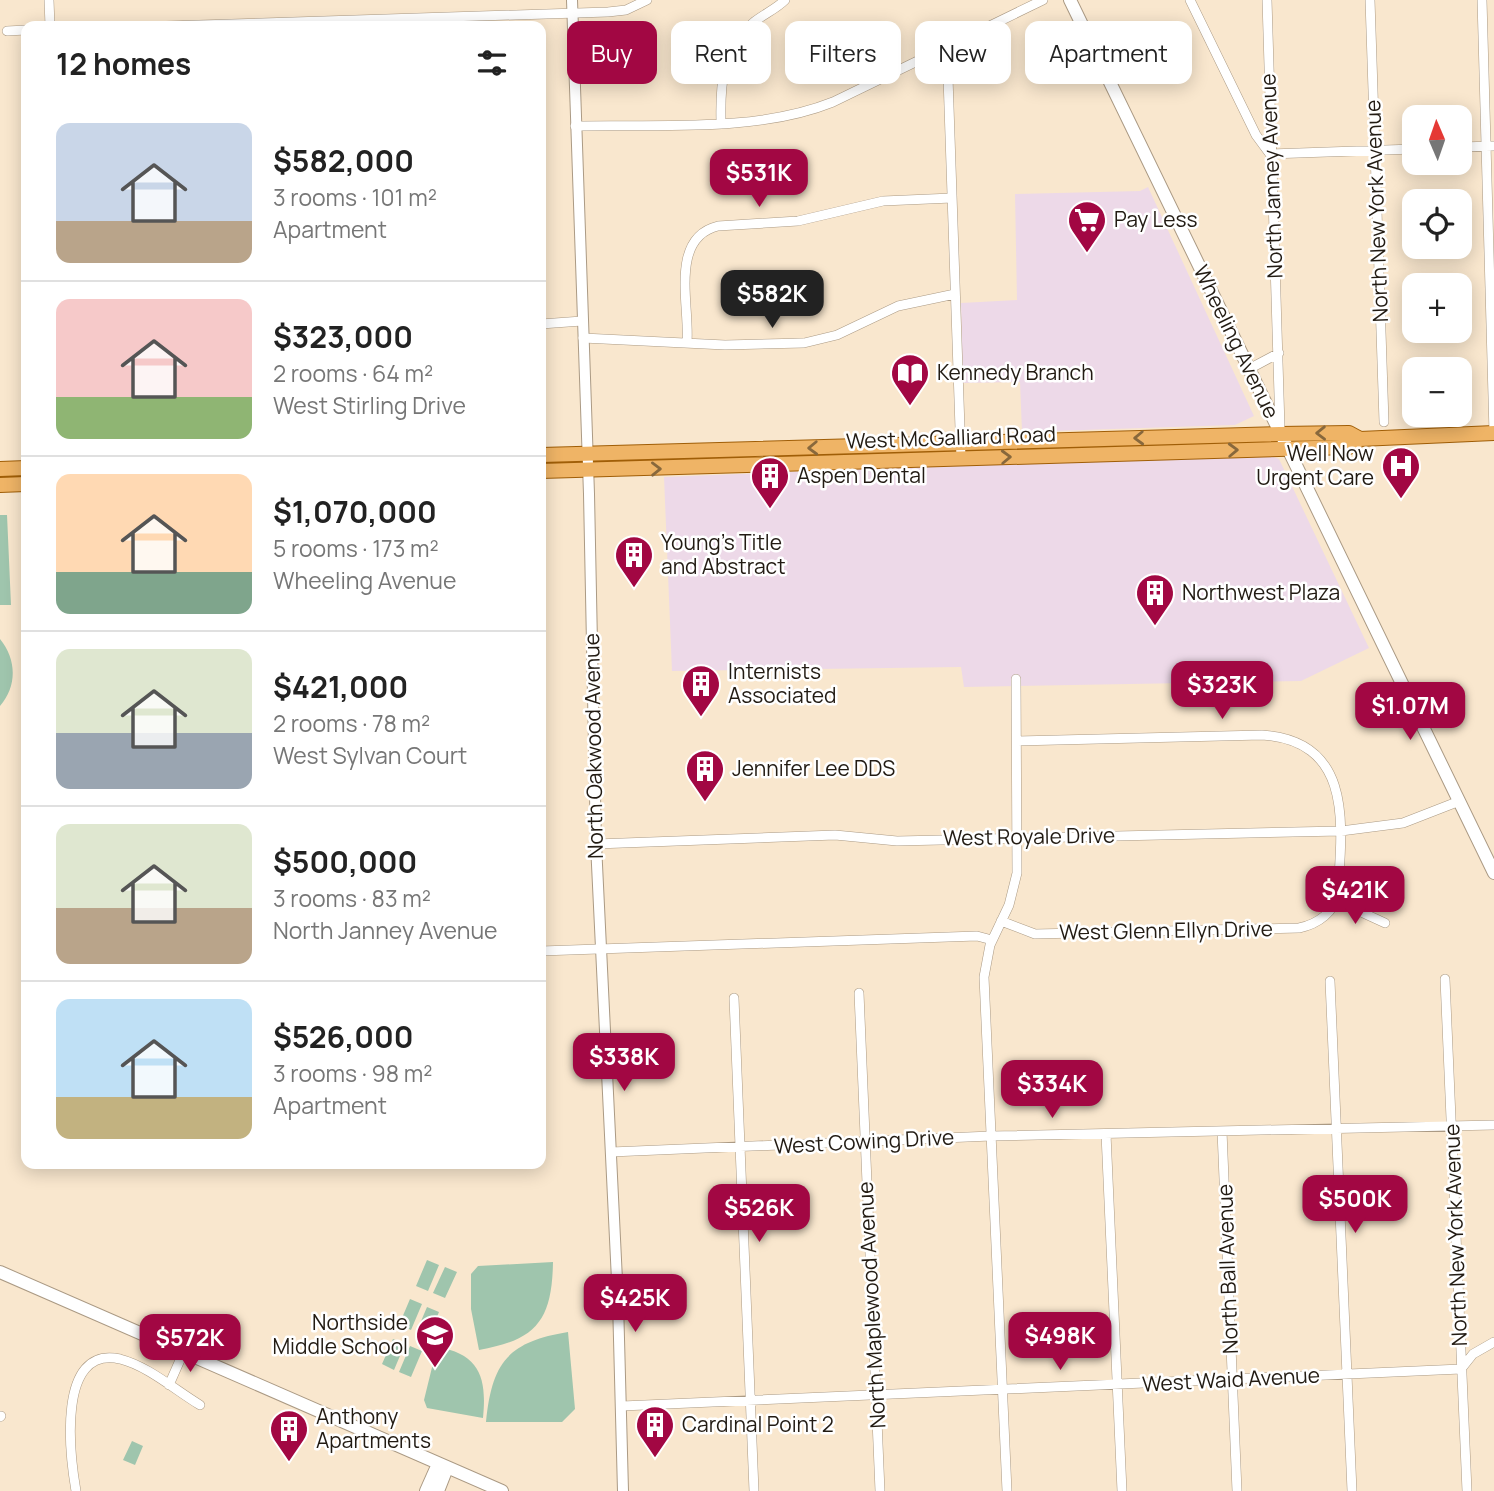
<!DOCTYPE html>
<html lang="en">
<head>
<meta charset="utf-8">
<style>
	body { margin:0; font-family:Manrope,sans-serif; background:#f2f2f2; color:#222; height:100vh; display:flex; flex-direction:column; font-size:26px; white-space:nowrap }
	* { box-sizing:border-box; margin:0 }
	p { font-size:23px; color:#767676 }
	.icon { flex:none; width:38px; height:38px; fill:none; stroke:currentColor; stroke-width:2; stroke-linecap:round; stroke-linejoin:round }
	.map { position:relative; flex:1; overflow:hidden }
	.side { position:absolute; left:21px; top:21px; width:525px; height:1148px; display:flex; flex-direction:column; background:#fff; border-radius:14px; box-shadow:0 4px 18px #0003 }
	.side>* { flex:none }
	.top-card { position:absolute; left:567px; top:21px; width:665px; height:63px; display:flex; gap:14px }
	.needle { width:46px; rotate:358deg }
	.tools { position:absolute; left:1402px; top:105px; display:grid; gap:14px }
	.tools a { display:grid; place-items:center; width:70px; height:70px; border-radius:14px; background:#fff; box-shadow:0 4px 18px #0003; font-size:35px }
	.price { position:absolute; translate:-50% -60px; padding:0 16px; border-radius:14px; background:#a20743; color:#fff; font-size:23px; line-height:46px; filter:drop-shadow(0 2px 4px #0008) }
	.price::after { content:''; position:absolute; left:50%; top:42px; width:21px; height:16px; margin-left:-10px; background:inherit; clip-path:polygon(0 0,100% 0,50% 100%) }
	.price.on { background:#222; color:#fff }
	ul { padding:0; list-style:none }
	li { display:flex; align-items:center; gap:21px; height:175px; padding:0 35px }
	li+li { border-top:2px solid #e0e0e0 }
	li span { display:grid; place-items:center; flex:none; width:196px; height:140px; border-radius:14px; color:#555 }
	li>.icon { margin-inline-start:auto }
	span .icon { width:84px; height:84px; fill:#fffc; stroke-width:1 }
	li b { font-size:30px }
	h2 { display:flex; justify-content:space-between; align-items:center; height:84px; padding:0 35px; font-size:30px }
	.tag { padding:0 24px; border-radius:14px; background:#fff; box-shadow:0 4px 18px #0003; font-size:24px; line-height:63px }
	.tag.on { background:#a20743; color:#fff }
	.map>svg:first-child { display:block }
	.commercial { fill:#edd9e8 }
	.pitch { fill:#9fc5ad }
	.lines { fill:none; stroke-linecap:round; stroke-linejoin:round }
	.minor-casing { stroke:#ab9a84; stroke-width:10 }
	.tertiary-casing { stroke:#ab9a84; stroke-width:12 }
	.secondary-casing { stroke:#ab9a84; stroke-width:14 }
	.primary-casing { stroke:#a05e07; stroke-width:16 }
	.minor { stroke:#fff; stroke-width:9 }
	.tertiary { stroke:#fff; stroke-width:10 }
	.secondary { stroke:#fff; stroke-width:12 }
	.primary { stroke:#efb466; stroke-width:14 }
	.oneway { stroke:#88683c }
	.labels { text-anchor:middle; stroke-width:5; stroke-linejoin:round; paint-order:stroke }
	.street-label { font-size:21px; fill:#221b13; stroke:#fff }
	.poi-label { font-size:21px; fill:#221b13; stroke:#fff; text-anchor:start }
</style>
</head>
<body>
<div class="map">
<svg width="1494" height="1491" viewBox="0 0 1494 1491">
	<rect width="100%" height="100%" fill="#f9e7ce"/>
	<path class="commercial" d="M1148 187 1254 416 1235 425 1022 432 1020 382 963 383 961 303 1017 300 1015 194 1140 191Z
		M1264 453 1279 459 1369 648 1301 681 964 687 961 667 672 671 664 477Z"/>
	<path class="pitch" d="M0 515H7L11 605H0Z
		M0 639C17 660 17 686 0 706Z
		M427 1260 439 1265 428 1291 416 1286Z
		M553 1262C552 1321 536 1340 479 1350L471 1309V1274L478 1266Z
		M445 1267 457 1272 445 1298 433 1293Z
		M410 1299 422 1304 411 1330 399 1325Z
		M427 1307 439 1312 428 1338 416 1333Z
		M568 1332 575 1409 562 1422H486C492 1362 508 1342 568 1332Z
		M393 1339 405 1344 394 1370 382 1364Z
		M410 1346 422 1351 411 1377 399 1372Z
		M437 1347C480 1354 487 1378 483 1418L427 1408 424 1400Z
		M132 1441 143 1446 135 1465 123 1460Z"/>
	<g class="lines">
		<defs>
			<path id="minor" d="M49 0 50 26
				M1190 0 1256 135 1270 154 1414 149
				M1267 0 1280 428
				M1370 0 1384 422
				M1482 0 1494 433
				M166 26 608 12 626 10 647 0
				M7 31 26 30
				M947 48 961 458
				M721 122C720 84 722 49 754 22 764 14 776 9 785 0
				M575 126C657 124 756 133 833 102L1043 0
				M1460 147 1494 146
				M541 324 582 321
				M583 338 725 345 804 343 837 335 898 306 955 294
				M687 342C690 306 669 238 718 226L798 221 883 201 952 198
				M1249 369 1279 353
				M596 844 835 835 897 841 1341 831 1403 823 1457 802
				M1337 901 1385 923
				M1001 921 1035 934 1299 928C1318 924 1335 912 1338 892 1342 826 1354 741 1262 735L1017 741
				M541 951 977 936 992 940
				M1445 979 1467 1491
				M1330 981 1352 1491
				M859 993 880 1491
				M734 998 754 1491
				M1222 1131 1237 1491
				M1106 1134 1122 1491
				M611 1152 991 1136 1494 1125
				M169 1385 184 1351
				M622 1406 1461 1369 1473 1354 1494 1342
				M0 1417 1 1416
				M76 1491C70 1456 56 1345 120 1359 148 1366 175 1390 200 1405
				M1007 1491 984 977 990 945 1009 905 1017 873 1016 679"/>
			<path id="tertiary" d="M572 0 589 494 596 844 618 1301 623 1491"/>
			<path id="secondary" d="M1070 0 1494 873
				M0 1272 502 1491
				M426 1491 438 1464
				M438 1491 447 1468"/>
			<path id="primary" d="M541 455 1280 434 1349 433 1360 439 1494 433
				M0 469 26 468
				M541 471 1349 447 1360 439
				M0 485 26 484"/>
		</defs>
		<use href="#minor" class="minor-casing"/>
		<use href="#tertiary" class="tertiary-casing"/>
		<use href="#secondary" class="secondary-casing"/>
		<use href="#primary" class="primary-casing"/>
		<use href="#minor" class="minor"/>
		<use href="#tertiary" class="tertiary"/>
		<use href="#secondary" class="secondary"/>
		<use href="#primary" class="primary"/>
	</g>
	<defs><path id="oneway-chevron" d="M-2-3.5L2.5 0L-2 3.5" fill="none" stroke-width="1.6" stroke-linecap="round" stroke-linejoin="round" transform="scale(1.75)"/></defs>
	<g class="oneway">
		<use href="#oneway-chevron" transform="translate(1321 433) rotate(179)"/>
		<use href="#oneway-chevron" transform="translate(1139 438) rotate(178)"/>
		<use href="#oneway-chevron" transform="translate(813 448) rotate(178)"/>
		<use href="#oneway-chevron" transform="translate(1233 450) rotate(-2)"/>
		<use href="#oneway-chevron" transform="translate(1006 457) rotate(-2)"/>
		<use href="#oneway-chevron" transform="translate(656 469) rotate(-1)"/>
	</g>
	<defs>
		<symbol id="supermarket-pin" viewBox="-11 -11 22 30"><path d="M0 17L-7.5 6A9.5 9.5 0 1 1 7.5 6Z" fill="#a20743" stroke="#fff"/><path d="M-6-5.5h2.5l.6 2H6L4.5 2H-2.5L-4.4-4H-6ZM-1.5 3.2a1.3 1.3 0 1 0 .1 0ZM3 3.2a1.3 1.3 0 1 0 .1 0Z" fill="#fff"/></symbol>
		<symbol id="library-pin" viewBox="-11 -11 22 30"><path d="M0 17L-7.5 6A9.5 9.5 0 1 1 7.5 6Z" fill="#a20743" stroke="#fff"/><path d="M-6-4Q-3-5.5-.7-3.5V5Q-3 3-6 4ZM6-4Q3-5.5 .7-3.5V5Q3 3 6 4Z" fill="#fff"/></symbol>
		<symbol id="hospital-pin" viewBox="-11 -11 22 30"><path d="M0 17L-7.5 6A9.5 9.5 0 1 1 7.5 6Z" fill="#a20743" stroke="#fff"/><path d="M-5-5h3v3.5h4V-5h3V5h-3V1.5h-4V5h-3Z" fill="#fff"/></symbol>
		<symbol id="building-pin" viewBox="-11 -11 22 30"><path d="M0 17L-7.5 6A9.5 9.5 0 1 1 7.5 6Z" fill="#a20743" stroke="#fff"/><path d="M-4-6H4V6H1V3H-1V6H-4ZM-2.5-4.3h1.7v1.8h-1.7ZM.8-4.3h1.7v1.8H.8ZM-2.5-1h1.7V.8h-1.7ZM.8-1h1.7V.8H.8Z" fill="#fff"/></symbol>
		<symbol id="school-pin" viewBox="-11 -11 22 30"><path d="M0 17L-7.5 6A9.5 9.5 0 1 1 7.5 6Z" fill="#a20743" stroke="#fff"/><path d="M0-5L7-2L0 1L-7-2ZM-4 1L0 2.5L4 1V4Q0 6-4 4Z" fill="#fff"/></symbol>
	</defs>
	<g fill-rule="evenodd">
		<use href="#supermarket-pin" x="1065" y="198" width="44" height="60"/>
		<use href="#library-pin" x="888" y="351" width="44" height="60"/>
		<use href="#hospital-pin" x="1379" y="444" width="44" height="60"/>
		<use href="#building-pin" x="748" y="454" width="44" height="60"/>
		<use href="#building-pin" x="612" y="533" width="44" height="60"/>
		<use href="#building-pin" x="1133" y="571" width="44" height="60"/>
		<use href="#building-pin" x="679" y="662" width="44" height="60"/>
		<use href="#building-pin" x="683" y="747" width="44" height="60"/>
		<use href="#school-pin" x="413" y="1313" width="44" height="60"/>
		<use href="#building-pin" x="633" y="1403" width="44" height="60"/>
		<use href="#building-pin" x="267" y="1407" width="44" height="60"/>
	</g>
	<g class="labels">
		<g class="street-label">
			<text transform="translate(1272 176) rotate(-92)" y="7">North Janney Avenue</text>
			<text transform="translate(1377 211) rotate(-92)" y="7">North New York Avenue</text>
			<text transform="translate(1236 342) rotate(64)" y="7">Wheeling Avenue</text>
			<text transform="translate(951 438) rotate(-2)" y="7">West McGalliard Road</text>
			<text transform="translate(594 746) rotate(-91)" y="7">North Oakwood Avenue</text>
			<text transform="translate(1029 837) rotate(-1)" y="7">West Royale Drive</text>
			<text transform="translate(1166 931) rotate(-1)" y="7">West Glenn Ellyn Drive</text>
			<text transform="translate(864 1142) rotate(-3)" y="7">West Cowing Drive</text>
			<text transform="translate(1456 1235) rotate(-92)" y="7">North New York Avenue</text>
			<text transform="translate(1228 1269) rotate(-92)" y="7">North Ball Avenue</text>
			<text transform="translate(872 1305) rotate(-93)" y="7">North Maplewood Avenue</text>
			<text transform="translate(1231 1380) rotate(-3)" y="7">West Waid Avenue</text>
		</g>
		<g class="poi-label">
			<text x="1114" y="227">Pay Less</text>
			<text x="937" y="380">Kennedy Branch</text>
			<text x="1374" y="461" text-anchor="end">Well Now<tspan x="1374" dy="24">Urgent Care</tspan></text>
			<text x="797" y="483">Aspen Dental</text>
			<text x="661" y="550">Young's Title<tspan x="661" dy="24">and Abstract</tspan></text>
			<text x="1182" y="600">Northwest Plaza</text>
			<text x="728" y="679">Internists<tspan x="728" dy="24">Associated</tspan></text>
			<text x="732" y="776">Jennifer Lee DDS</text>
			<text x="408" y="1330" text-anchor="end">Northside<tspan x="408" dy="24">Middle School</tspan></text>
			<text x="316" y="1424">Anthony<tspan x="316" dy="24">Apartments</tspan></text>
			<text x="682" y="1432">Cardinal Point 2</text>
		</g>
	</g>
</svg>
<div class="tools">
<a><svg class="needle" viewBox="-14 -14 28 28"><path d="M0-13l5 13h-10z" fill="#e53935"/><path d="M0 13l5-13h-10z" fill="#767676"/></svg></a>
<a><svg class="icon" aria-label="locate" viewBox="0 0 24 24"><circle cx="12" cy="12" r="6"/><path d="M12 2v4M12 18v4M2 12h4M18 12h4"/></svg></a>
<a>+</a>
<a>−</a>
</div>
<b class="price" style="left:759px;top:209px">$531K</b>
<b class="price on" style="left:772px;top:330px">$582K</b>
<b class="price" style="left:1222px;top:721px">$323K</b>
<b class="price" style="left:1410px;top:742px">$1.07M</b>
<b class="price" style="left:1355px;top:926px">$421K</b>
<b class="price" style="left:624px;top:1093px">$338K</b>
<b class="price" style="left:1052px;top:1120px">$334K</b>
<b class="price" style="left:1355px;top:1235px">$500K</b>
<b class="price" style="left:759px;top:1244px">$526K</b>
<b class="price" style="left:635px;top:1334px">$425K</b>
<b class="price" style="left:1060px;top:1372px">$498K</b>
<b class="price" style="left:190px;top:1374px">$572K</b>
<div class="top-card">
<a class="tag on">Buy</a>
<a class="tag">Rent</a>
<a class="tag">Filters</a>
<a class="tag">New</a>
<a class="tag">Apartment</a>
</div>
<section class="side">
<h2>12 homes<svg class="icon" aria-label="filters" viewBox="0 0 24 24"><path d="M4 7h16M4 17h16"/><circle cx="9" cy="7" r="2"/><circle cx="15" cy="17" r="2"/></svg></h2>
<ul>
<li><span style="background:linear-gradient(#c9d6e8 70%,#b9a48a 0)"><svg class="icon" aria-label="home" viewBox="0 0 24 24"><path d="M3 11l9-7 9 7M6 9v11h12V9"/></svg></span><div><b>$582,000</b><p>3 rooms · 101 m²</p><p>Apartment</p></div></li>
<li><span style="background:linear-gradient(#f6c9c9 70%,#8fb573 0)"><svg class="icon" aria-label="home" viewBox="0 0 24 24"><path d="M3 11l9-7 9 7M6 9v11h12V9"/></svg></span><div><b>$323,000</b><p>2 rooms · 64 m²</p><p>West Stirling Drive</p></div></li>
<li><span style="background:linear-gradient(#ffd9b3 70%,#7fa58c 0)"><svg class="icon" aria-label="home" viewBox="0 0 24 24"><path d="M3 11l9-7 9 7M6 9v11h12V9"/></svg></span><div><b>$1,070,000</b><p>5 rooms · 173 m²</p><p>Wheeling Avenue</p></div></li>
<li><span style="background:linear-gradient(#dfe7d0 60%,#9aa5b1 0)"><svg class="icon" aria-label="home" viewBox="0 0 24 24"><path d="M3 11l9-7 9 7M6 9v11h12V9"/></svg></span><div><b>$421,000</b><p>2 rooms · 78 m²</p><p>West Sylvan Court</p></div></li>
<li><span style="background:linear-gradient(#dfe7d0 60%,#b9a48a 0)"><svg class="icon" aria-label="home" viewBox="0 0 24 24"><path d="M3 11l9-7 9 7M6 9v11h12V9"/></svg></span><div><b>$500,000</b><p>3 rooms · 83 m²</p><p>North Janney Avenue</p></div></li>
<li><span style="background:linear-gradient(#bfe0f5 70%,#c2b280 0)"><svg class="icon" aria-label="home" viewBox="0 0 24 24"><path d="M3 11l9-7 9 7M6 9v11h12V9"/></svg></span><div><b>$526,000</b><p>3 rooms · 98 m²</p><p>Apartment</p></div></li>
</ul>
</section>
</div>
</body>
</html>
